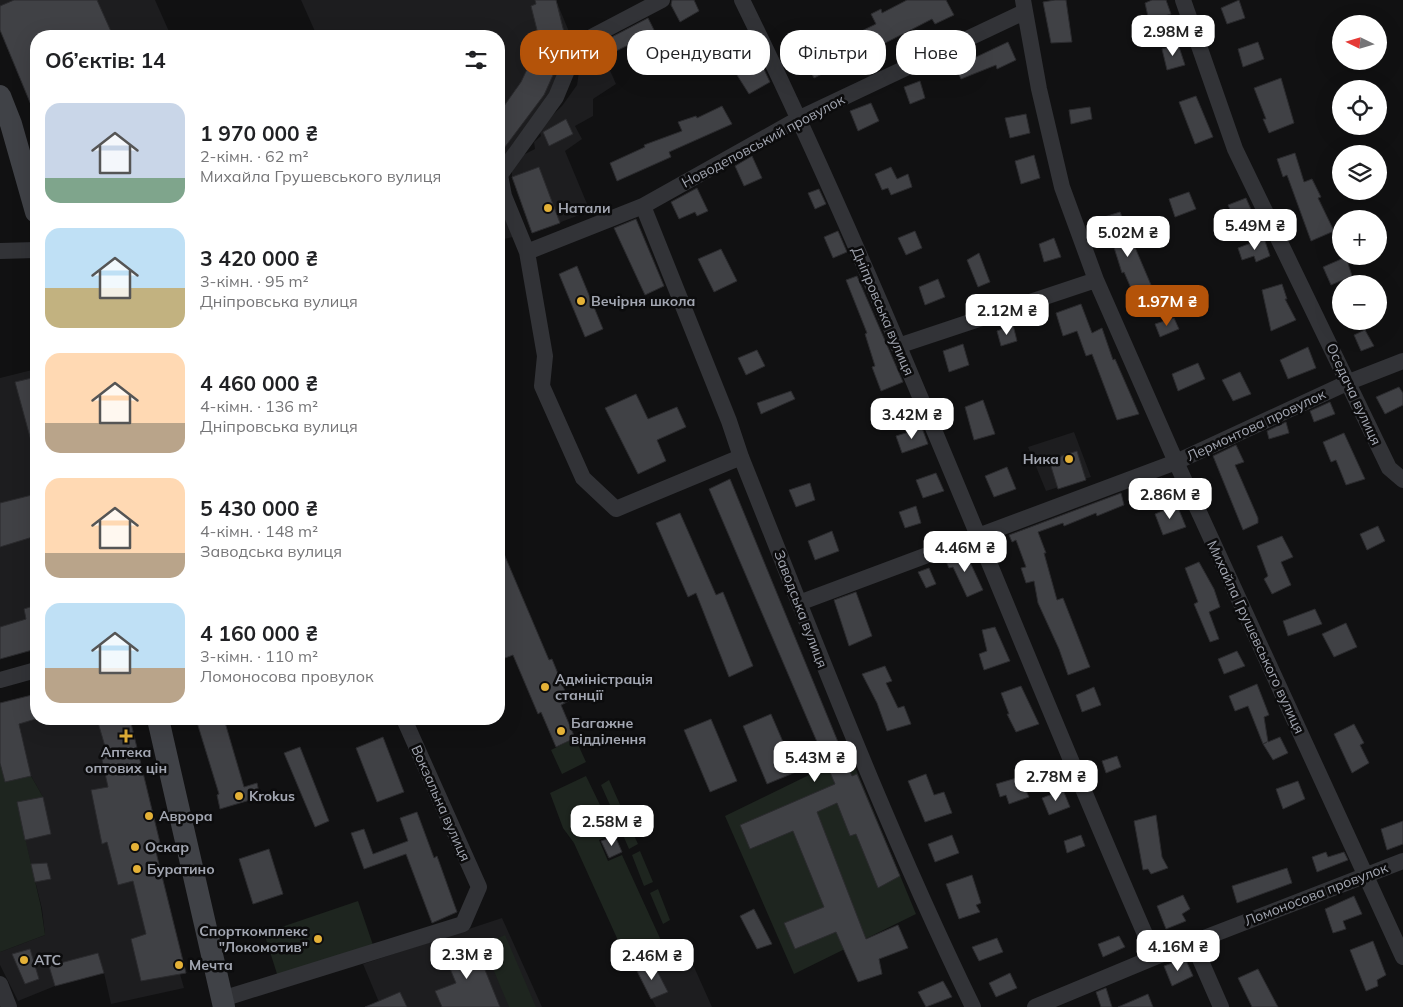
<!DOCTYPE html>
<html lang="uk">
<head>
<meta charset="utf-8">
<style>
	body { margin:0; font-family:Mulish,sans-serif; background:#f2f2f2; color:#202124; height:100vh; display:flex; flex-direction:column; font-size:19px; white-space:nowrap }
	* { box-sizing:border-box; margin:0 }
	p { font-size:16px; color:#757577 }
	.icon { flex:none; width:28px; height:28px; fill:none; stroke:currentColor; stroke-width:2; stroke-linecap:round; stroke-linejoin:round }
	.map { position:relative; flex:1; overflow:hidden }
	.details { position:absolute; left:30px; top:30px; width:475px; height:695px; display:flex; flex-direction:column; background:#fff; border-radius:20px; box-shadow:0 5px 20px #0002 }
	.details>* { flex:none }
	.hud { position:absolute; left:520px; top:30px; width:475px; height:45px; display:flex; gap:10px }
	.needle { width:32px; rotate:275deg }
	.fabs { position:absolute; left:1332px; top:15px; display:grid; gap:10px }
	.fabs a { display:grid; place-items:center; width:55px; height:55px; border-radius:50%; background:#fff; box-shadow:0 5px 20px #0002; font-size:25px }
	.price { position:absolute; translate:-50% -42px; padding:0 11px; border-radius:10px; background:#fff; color:#222; font-size:16px; line-height:32px; filter:drop-shadow(0 1px 2px #0008) }
	.price::after { content:''; position:absolute; left:50%; top:30px; width:15px; height:11px; margin-left:-8px; background:inherit; clip-path:polygon(0 0,100% 0,50% 100%) }
	.price.active { background:#b45309; color:#fff }
	ul { padding:0; list-style:none }
	li { display:flex; align-items:center; gap:15px; height:125px; padding:0 15px }
	li span { display:grid; place-items:center; flex:none; width:140px; height:100px; border-radius:15px; color:#555 }
	li>.icon { margin-inline-start:auto }
	span .icon { width:60px; height:60px; fill:#fffc; stroke-width:1 }
	li b { font-size:21px }
	h2 { display:flex; justify-content:space-between; align-items:center; height:60px; padding:0 15px; font-size:21px }
	.pill { padding:0 18px; border-radius:20px; background:#fff; box-shadow:0 5px 20px #0002; font-size:18px; line-height:45px }
	.pill.active { background:#b45309; color:#fff }
	.map>svg:first-child { display:block }
	.built { fill:#1d1d1f }
	.green { fill:#1e251f }
	.building { fill:#404145; stroke:#2b2b2e }
	.lines { fill:none; stroke-linecap:round; stroke-linejoin:round }
	.street { stroke:#323337; stroke-width:16 }
	.secondary { stroke:#404247; stroke-width:22 }
	.poi-dot { fill:#e4b137; stroke:#0c0c0d; stroke-width:2 }
	.labels { text-anchor:middle; stroke-width:5; stroke-linejoin:round; paint-order:stroke }
	.street-label { font-size:14px; fill:#a3a7b2; stroke:#0c0c0d }
	.poi-label { font-size:14px; font-weight:bold; fill:#a3a7b2; stroke:#0c0c0d; text-anchor:start }
</style>
</head>
<body>
<div class="map">
<svg width="1403" height="1007" viewBox="0 0 1403 1007">
	<rect width="100%" height="100%" fill="#111112"/>
	<path class="built" d="M0 0H155L171 36H36V111L34 112 0 30Z
		M301 0H556L572 39 552 94 499 169V36H317Z
		M604 35 615 62 608 66 616 84 593 99V116L575 126 582 139 565 151 590 211 532 233 512 177V171L521 156 535 149 534 142 541 136 539 128 562 106 577 85 583 45Z
		M499 205 513 237 499 240Z
		M36 369V605L24 609 26 619 0 627V378Z
		M1074 432 1091 477 1046 491 1028 447Z
		M20 698 26 722 38 719H97L106 750 100 752 108 787 91 791 102 843 107 842 118 885 133 881 146 934 131 939 141 981 180 974 184 988 111 1004 104 973 55 986 18 1001 0 965V952L45 935 42 909 25 840 51 834 43 797 31 776 14 700Z
		M502 918 542 1007H381L363 964Z
		M686 949 712 1007H656L637 971Z"/>
	<path class="green" d="M575 738 586 762 562 774 551 750Z
		M850 755 916 914 794 974 725 816Z
		M0 763 5 782 31 776 43 797 17 803 41 907 45 935 0 952Z
		M586 776 614 834 599 840 608 861 622 855 664 947 635 959 621 947 574 843 563 828 550 793Z
		M609 780 622 809 614 814 601 785Z
		M625 816 638 844 629 849 617 821Z
		M640 851 653 882 644 886 632 855Z
		M658 889 670 920 663 924 650 893Z
		M358 901 373 945 278 977 264 933Z
		M505 935 536 1007H509L483 945Z"/>
	<path class="building" d="M14 0H97L113 36H36V117L0 30V6Z
		M535 0H556L567 44 544 95 499 155V113L521 82 540 42 531 6 536 4Z
		M672 0H694L699 11 680 22 671 5Z
		M907 0H946L954 15 935 24 932 19 854 59 843 40 876 24 871 14 881 9 882 13Z
		M1055 0H1066L1072 42 1051 43 1043 2Z
		M1152 0H1166L1171 14 1149 21 1145 3Z
		M1239 0 1245 18 1227 24 1221 8Z
		M648 18 655 32 612 53 606 40Z
		M1008 42 1016 60 997 69 996 65 961 79 952 59 971 52 974 58Z
		M1258 42 1264 59 1243 67 1238 49Z
		M1178 44 1185 65 1167 70 1162 49Z
		M816 51 826 72 814 78 804 59Z
		M760 61 770 82 749 94 737 75Z
		M1281 78 1294 123 1269 133 1263 119H1266L1254 88Z
		M920 81 925 98 910 104 904 87Z
		M1196 96 1213 137 1195 144 1179 102Z
		M871 103 879 121 858 131 850 111Z
		M722 106 732 124 669 152 671 157 617 181 610 163 645 147 644 145 682 131 678 122 696 116 697 118Z
		M1090 107 1092 119 1071 124 1069 110Z
		M1026 114 1030 133 1010 138 1005 118Z
		M566 119 573 134 549 146 543 132Z
		M1295 153 1304 182 1312 179 1321 197 1318 198 1334 231 1311 241 1287 175 1283 177 1277 159Z
		M1034 155 1040 178 1021 184 1015 161Z
		M752 156 762 178 744 186 735 166Z
		M539 167 560 223 532 233 512 177Z
		M891 167 897 179 908 174 912 187 891 195 888 188 882 190 875 174Z
		M697 188 708 211 697 216 695 212 679 219 671 202Z
		M819 189 826 204 815 209 808 193Z
		M1189 192 1196 209 1175 217 1169 199Z
		M1246 198 1253 214 1236 223 1228 205Z
		M1120 212 1157 299 1139 307 1124 272 1122 273 1112 241 1107 243 1098 219Z
		M636 219 664 286 645 295 614 228Z
		M838 231 847 252 833 258 824 237Z
		M915 231 922 248 906 255 898 238Z
		M1054 238 1061 257 1044 262 1039 244Z
		M1264 238 1270 256 1256 262 1254 256 1242 260 1238 248Z
		M721 249 737 281 714 292 698 259Z
		M979 253 990 282 978 287 967 260Z
		M1346 257 1352 276 1331 285 1323 267Z
		M577 266 603 329 585 337 559 274Z
		M857 276 903 382 881 391 872 367 875 366 865 334 867 333 846 280Z
		M938 279 945 297 925 305 919 287Z
		M1282 284 1287 299H1285L1296 320 1271 331 1262 290Z
		M1081 304 1092 333 1102 328 1113 360 1115 359 1139 414 1117 420 1092 354 1086 356 1077 331 1063 336 1056 313Z
		M1174 318 1179 329 1160 337 1155 324Z
		M1013 325 1017 341 1001 346 997 331Z
		M1365 330 1374 346 1361 351 1354 335Z
		M963 344 969 365 949 372 943 351Z
		M1308 347 1316 368 1288 379 1280 360Z
		M757 350 765 366 746 375 738 358Z
		M1198 363 1205 379 1178 391 1172 374Z
		M1240 372 1251 394 1233 401 1222 380Z
		M36 377V447L33 448 15 382Z
		M1399 387 1403 393V405L1385 414 1376 397Z
		M791 391 795 399 761 414 757 403Z
		M636 394 648 419 677 407 686 427 657 440 666 461 638 474 605 408Z
		M983 400 995 434 974 440 965 407Z
		M1330 402 1335 414 1314 422 1310 411Z
		M1286 422 1289 433 1269 439 1267 431Z
		M922 428 928 444 902 453 896 436Z
		M1344 433 1365 479 1346 485 1336 460 1331 462 1323 442Z
		M1236 445 1244 462 1235 465 1258 518V523L1243 530 1213 456Z
		M1077 451 1086 480 1058 489 1049 460Z
		M1007 467 1016 489 994 497 985 476Z
		M936 473 944 491 923 498 916 480Z
		M1162 478 1165 485 1146 494 1143 485Z
		M730 479 852 776 857 774 900 876 878 888 856 834 850 836 837 803 817 812 866 939 898 925 908 948 879 959 882 974 858 982 836 932 795 949 784 923 824 907 793 831 750 849 740 825 835 784 709 489Z
		M810 483 815 500 796 507 789 490Z
		M1121 493 1124 505 1097 516 1096 513 1064 526 1063 523 1038 532 1046 553H1044L1057 600 1063 598 1090 667 1068 675 1059 649 1038 603 1034 581 1026 583 1021 568 1026 567 1016 540 1012 542 1009 535Z
		M36 494V536L0 547V503Z
		M1177 505 1186 527 1163 535 1155 514Z
		M916 506 921 523 905 528 899 512Z
		M680 513 716 595 723 592 753 666 729 677 696 593 688 597 656 523Z
		M1378 526 1385 541 1367 550 1360 534Z
		M832 531 839 551 815 560 808 541Z
		M1282 536 1293 557 1281 562 1291 585 1272 594 1264 579 1268 576 1257 546Z
		M499 542 549 660 552 659 569 701 561 705 575 738 556 747 541 712 538 714 513 655 505 658 499 643Z
		M967 551 971 559 969 560 983 590 967 597 953 567 949 568 945 559Z
		M1199 562 1214 589 1220 607 1209 612 1219 639 1210 642 1194 604 1198 602 1185 568Z
		M929 568 936 584 926 588 918 572Z
		M856 592 872 636 849 646 834 600Z
		M36 605V649L0 659V627L26 619 24 609Z
		M1315 609 1322 624 1288 636 1283 621Z
		M1346 623 1357 647 1334 657 1322 634Z
		M995 627 1010 661 984 670 979 654 987 651 982 630Z
		M1237 651 1245 666 1224 674 1218 659Z
		M885 666 892 681 886 683 898 708 904 706 911 724 887 731 877 703 862 674Z
		M1257 684 1269 715 1264 717 1268 742 1280 737 1288 753 1273 760 1263 744 1267 742 1263 744 1248 706 1235 711 1229 696Z
		M1021 686 1039 724 1016 732 1007 714H1009L1001 693Z
		M1094 687 1101 705 1082 712 1076 695Z
		M36 694V719L19 724 31 776 5 782 0 763V703Z
		M771 714 796 772 767 784 743 726Z
		M97 719H130L162 851 156 852 186 973 141 981 131 939 146 934 133 881 118 885 107 842 102 844 91 790 108 787 100 751 106 750Z
		M196 719H224L244 787 257 783 260 797 220 809 217 795 219 794Z
		M711 719 737 781 710 792 684 730Z
		M1354 724 1364 743 1360 745 1369 763 1352 773 1334 734Z
		M383 737 404 792 377 802 356 748Z
		M300 747 329 821 315 827 284 753Z
		M1117 756 1121 767 1106 773 1102 761Z
		M926 774 934 795 944 792 952 813 925 822 908 781Z
		M1020 777 1029 797 1009 804 1006 795 1000 797 996 784Z
		M1298 781 1305 799 1283 809 1276 789Z
		M1063 790 1070 807 1049 815 1042 798Z
		M43 797 51 834 25 840 17 802Z
		M417 812 434 858 437 856 457 912 432 923 406 854 364 869 351 833 364 829 373 854 408 841 400 818Z
		M1156 815 1162 857 1168 868 1151 874 1148 869 1143 870 1134 821Z
		M1403 821V844L1387 850 1381 829Z
		M952 835 959 853 935 862 928 844Z
		M1081 835 1085 846 1067 853 1064 841Z
		M615 836 622 852 609 858 601 841Z
		M269 849 283 894 253 904 239 859Z
		M1326 852 1328 857 1344 852 1348 860 1317 872 1312 857Z
		M47 863 51 879 35 882 31 864Z
		M1287 868 1292 883 1237 903 1232 886Z
		M972 875 981 903 976 905 980 912 959 919 946 884Z
		M1183 895 1190 909 1182 914 1186 921 1166 929 1157 906Z
		M1354 896 1362 914 1343 921 1346 929 1333 933 1325 909Z
		M754 909 772 944 757 949 740 916Z
		M1119 936 1125 947 1103 957 1098 944Z
		M997 938 1003 952 979 961 972 947Z
		M473 940 500 1007H442L435 991 456 983 443 952Z
		M1373 941 1386 975 1377 980 1378 986 1366 991 1350 950Z
		M30 949 39 979 25 984 12 954Z
		M98 953 104 973 55 986 49 966Z
		M1185 958 1193 976 1172 986 1164 966Z
		M653 963 668 992 651 999 637 971Z
		M1258 969 1278 1007H1252L1238 978Z
		M1010 973 1017 988 996 997 989 983Z
		M943 981 952 997 926 1007 918 992Z
		M1106 988 1112 1007H1101L1096 992Z
		M400 992 407 1007H365Z
		M1148 994 1153 1007H1118Z"/>
	<g class="lines">
		<path class="street" d="M662 0 578 44 556 97 500 175 504 196 527 252 545 356 542 386 583 478 616 509 741 457
			M742 0C895 312 1015 639 1155 957
			M1023 0 1039 89 1062 187 1096 280 1176 462 1403 957
			M1183 0 1235 149 1389 468 1403 480
			M643 206 729 421 741 457C815 642 886 828 973 1007
			M0 251 36 250
			M527 252 643 206 800 118 1024 12
			M898 346 1096 280
			M799 603 1176 462 1349 382 1403 361
			M0 680 36 670
			M1193 943 1221 1007
			M0 984 9 1007
			M222 999 463 924 479 887 404 719
			M1035 1007 1155 957 1403 861"/>
		<path class="secondary" d="M0 96 11 124 36 212
			M158 719 224 1007"/>
	</g>
	<g class="poi-dot">
		<circle cx="548" cy="208" r="5"/>
		<circle cx="581" cy="301" r="5"/>
		<circle cx="1069" cy="459" r="5"/>
		<circle cx="545" cy="687" r="5"/>
		<circle cx="561" cy="731" r="5"/>
		<path d="M123.5 728.5h5v5h5v5h-5v5h-5v-5h-5v-5h5z"/>
		<circle cx="239" cy="796" r="5"/>
		<circle cx="149" cy="816" r="5"/>
		<circle cx="135" cy="847" r="5"/>
		<circle cx="137" cy="869" r="5"/>
		<circle cx="318" cy="939" r="5"/>
		<circle cx="24" cy="960" r="5"/>
		<circle cx="179" cy="965" r="5"/>
	</g>
	<g class="labels">
		<g class="street-label">
			<text transform="translate(763 141) rotate(-28)" y="5">Новодеповський провулок</text>
			<text transform="translate(883 311) rotate(67)" y="5">Дніпровська вулиця</text>
			<text transform="translate(1354 394) rotate(65)" y="5">Оседача вулиця</text>
			<text transform="translate(1256 425) rotate(-25)" y="5">Лермонтова провулок</text>
			<text transform="translate(801 609) rotate(69)" y="5">Заводська вулиця</text>
			<text transform="translate(1256 637) rotate(65)" y="5">Михайла Грушевського вулиця</text>
			<text transform="translate(441 803) rotate(66)" y="5">Вокзальна вулиця</text>
			<text transform="translate(1316 894) rotate(-21)" y="5">Ломоносова провулок</text>
		</g>
		<g class="poi-label">
			<text x="558" y="213">Натали</text>
			<text x="591" y="306">Вечірня школа</text>
			<text x="1059" y="464" text-anchor="end">Ника</text>
			<text x="555" y="684">Адміністрація<tspan x="555" dy="16">станції</tspan></text>
			<text x="571" y="728">Багажне<tspan x="571" dy="16">відділення</tspan></text>
			<text x="126" y="757" text-anchor="middle">Аптека<tspan x="126" dy="16">оптових цін</tspan></text>
			<text x="249" y="801">Krokus</text>
			<text x="159" y="821">Аврора</text>
			<text x="145" y="852">Оскар</text>
			<text x="147" y="874">Буратино</text>
			<text x="308" y="936" text-anchor="end">Спорткомплекс<tspan x="308" dy="16">"Локомотив"</tspan></text>
			<text x="34" y="965">АТС</text>
			<text x="189" y="970">Мечта</text>
		</g>
	</g>
</svg>
<div class="fabs">
<a><svg class="needle" viewBox="-14 -14 28 28"><path d="M0-13l5 13h-10z" fill="#e53935"/><path d="M0 13l5-13h-10z" fill="#757577"/></svg></a>
<a><svg class="icon" aria-label="locate" viewBox="0 0 24 24"><circle cx="12" cy="12" r="6"/><path d="M12 2v4M12 18v4M2 12h4M18 12h4"/></svg></a>
<a><svg class="icon" aria-label="layers" viewBox="0 0 24 24"><path d="M12 4l9 5-9 5-9-5zM3 14l9 5 9-5"/></svg></a>
<a>+</a>
<a>−</a>
</div>
<b class="price" style="left:1173px;top:57px">2.98M ₴</b>
<b class="price" style="left:1255px;top:251px">5.49M ₴</b>
<b class="price" style="left:1128px;top:258px">5.02M ₴</b>
<b class="price active" style="left:1167px;top:327px">1.97M ₴</b>
<b class="price" style="left:1007px;top:336px">2.12M ₴</b>
<b class="price" style="left:912px;top:440px">3.42M ₴</b>
<b class="price" style="left:1170px;top:520px">2.86M ₴</b>
<b class="price" style="left:965px;top:573px">4.46M ₴</b>
<b class="price" style="left:815px;top:783px">5.43M ₴</b>
<b class="price" style="left:1056px;top:802px">2.78M ₴</b>
<b class="price" style="left:612px;top:847px">2.58M ₴</b>
<b class="price" style="left:1178px;top:972px">4.16M ₴</b>
<b class="price" style="left:467px;top:980px">2.3M ₴</b>
<b class="price" style="left:652px;top:981px">2.46M ₴</b>
<div class="hud">
<a class="pill active">Купити</a>
<a class="pill">Орендувати</a>
<a class="pill">Фільтри</a>
<a class="pill">Нове</a>
</div>
<section class="details">
<h2>Об’єктів: 14<svg class="icon" aria-label="filters" viewBox="0 0 24 24"><path d="M4 7h16M4 17h16"/><circle cx="9" cy="7" r="2"/><circle cx="15" cy="17" r="2"/></svg></h2>
<ul>
<li><span style="background:linear-gradient(#c9d6e8 75%,#7fa58c 0)"><svg class="icon" aria-label="home" viewBox="0 0 24 24"><path d="M3 11l9-7 9 7M6 9v11h12V9"/></svg></span><div><b>1 970 000 ₴</b><p>2-кімн. · 62 m²</p><p>Михайла Грушевського вулиця</p></div></li>
<li><span style="background:linear-gradient(#bfe0f5 60%,#c2b280 0)"><svg class="icon" aria-label="home" viewBox="0 0 24 24"><path d="M3 11l9-7 9 7M6 9v11h12V9"/></svg></span><div><b>3 420 000 ₴</b><p>3-кімн. · 95 m²</p><p>Дніпровська вулиця</p></div></li>
<li><span style="background:linear-gradient(#ffd9b3 70%,#b9a48a 0)"><svg class="icon" aria-label="home" viewBox="0 0 24 24"><path d="M3 11l9-7 9 7M6 9v11h12V9"/></svg></span><div><b>4 460 000 ₴</b><p>4-кімн. · 136 m²</p><p>Дніпровська вулиця</p></div></li>
<li><span style="background:linear-gradient(#ffd9b3 75%,#b9a48a 0)"><svg class="icon" aria-label="home" viewBox="0 0 24 24"><path d="M3 11l9-7 9 7M6 9v11h12V9"/></svg></span><div><b>5 430 000 ₴</b><p>4-кімн. · 148 m²</p><p>Заводська вулиця</p></div></li>
<li><span style="background:linear-gradient(#bfe0f5 65%,#b9a48a 0)"><svg class="icon" aria-label="home" viewBox="0 0 24 24"><path d="M3 11l9-7 9 7M6 9v11h12V9"/></svg></span><div><b>4 160 000 ₴</b><p>3-кімн. · 110 m²</p><p>Ломоносова провулок</p></div></li>
</ul>
</section>
</div>
</body>
</html>
